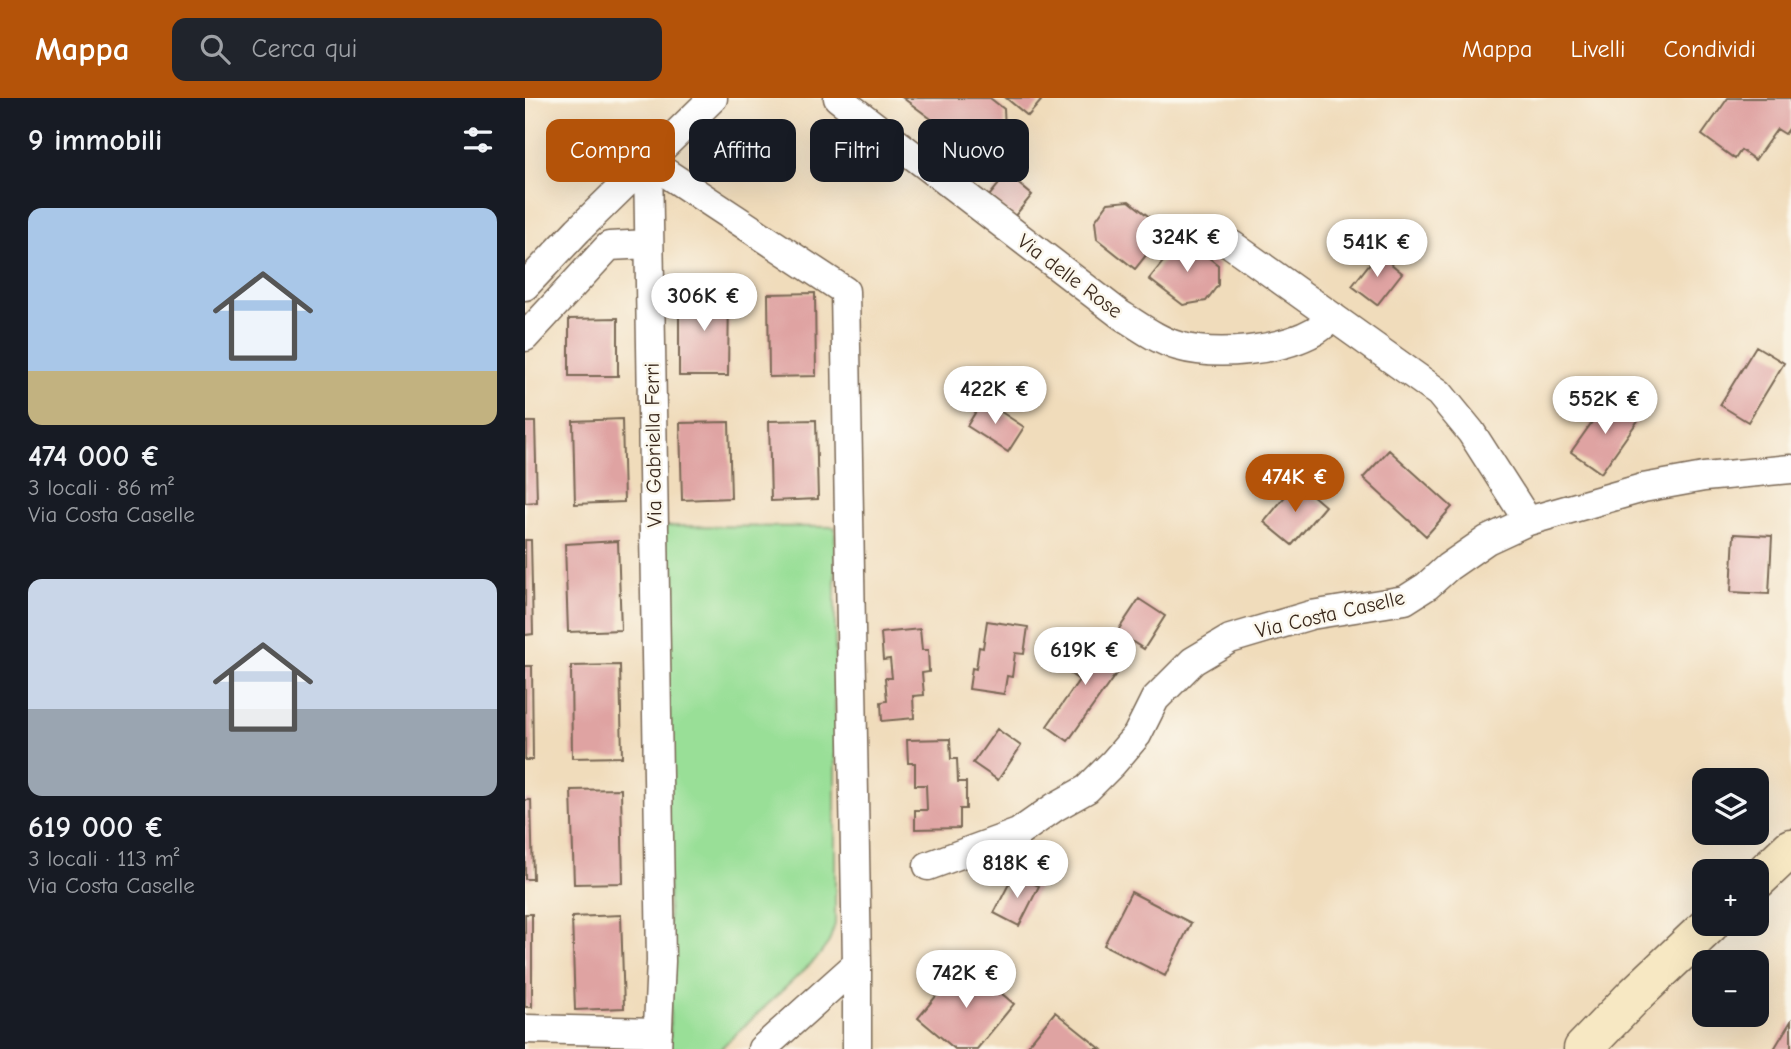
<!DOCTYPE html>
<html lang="it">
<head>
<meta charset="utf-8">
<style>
	body { margin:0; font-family:"Comic Neue",sans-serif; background:#20242c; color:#f1f3f6; height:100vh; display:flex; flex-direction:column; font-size:26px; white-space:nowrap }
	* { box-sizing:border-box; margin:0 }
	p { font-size:23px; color:#9ea1a6 }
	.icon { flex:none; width:38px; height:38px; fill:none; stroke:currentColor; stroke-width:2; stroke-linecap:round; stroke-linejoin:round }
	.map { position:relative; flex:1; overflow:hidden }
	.details { display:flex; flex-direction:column; background:#171b24; width:525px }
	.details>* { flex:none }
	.guide { position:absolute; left:21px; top:21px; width:665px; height:63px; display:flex; gap:14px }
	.buttons { position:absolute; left:1167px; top:670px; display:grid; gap:14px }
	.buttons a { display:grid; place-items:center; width:77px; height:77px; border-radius:14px; background:#171b24; box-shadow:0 7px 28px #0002; font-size:35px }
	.price { position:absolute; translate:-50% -60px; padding:0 16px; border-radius:24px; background:#fff; color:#222; font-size:23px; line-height:46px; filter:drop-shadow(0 2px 4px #0008) }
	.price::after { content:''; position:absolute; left:50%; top:42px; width:21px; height:16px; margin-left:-10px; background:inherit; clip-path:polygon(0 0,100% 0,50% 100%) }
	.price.active { background:#b45309; color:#fff }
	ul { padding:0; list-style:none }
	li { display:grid; align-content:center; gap:14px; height:371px; padding:0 28px }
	li span { display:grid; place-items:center; height:217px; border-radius:14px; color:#555 }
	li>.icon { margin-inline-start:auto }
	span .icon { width:126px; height:126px; fill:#fffc; stroke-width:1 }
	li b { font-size:30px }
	h2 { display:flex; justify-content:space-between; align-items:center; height:84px; padding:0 28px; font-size:30px }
	.pill { padding:0 24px; border-radius:14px; background:#171b24; box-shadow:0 7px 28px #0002; font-size:24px; line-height:63px }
	.pill.active { background:#b45309; color:#fff }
	header { display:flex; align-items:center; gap:42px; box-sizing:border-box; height:98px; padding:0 35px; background:#b45309; color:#fff }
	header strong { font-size:33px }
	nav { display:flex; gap:38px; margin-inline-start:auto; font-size:24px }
	.search { width:490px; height:63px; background:#20242c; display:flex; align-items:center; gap:18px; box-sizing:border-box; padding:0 24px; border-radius:14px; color:#9ea1a6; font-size:26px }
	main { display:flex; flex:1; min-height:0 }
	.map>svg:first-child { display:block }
	.green { fill:#99df97; stroke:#6a845a; stroke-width:2 }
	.building { fill:#dfa3a2 }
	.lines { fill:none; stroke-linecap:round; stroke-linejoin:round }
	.street-casing { stroke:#7a6855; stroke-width:31 }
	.secondary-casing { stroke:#7a6855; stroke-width:41 }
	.street { stroke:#fff; stroke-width:28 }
	.secondary { stroke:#f7e8c3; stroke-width:38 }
	.labels { text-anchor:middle; stroke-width:5; stroke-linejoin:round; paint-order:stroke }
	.street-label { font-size:21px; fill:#3b2a1e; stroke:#fbf7ec }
</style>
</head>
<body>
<header>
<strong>Mappa</strong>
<div class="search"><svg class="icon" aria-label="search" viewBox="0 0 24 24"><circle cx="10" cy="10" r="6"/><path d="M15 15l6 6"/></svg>Cerca qui</div>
<nav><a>Mappa</a><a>Livelli</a><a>Condividi</a></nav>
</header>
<main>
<section class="details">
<h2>9 immobili<svg class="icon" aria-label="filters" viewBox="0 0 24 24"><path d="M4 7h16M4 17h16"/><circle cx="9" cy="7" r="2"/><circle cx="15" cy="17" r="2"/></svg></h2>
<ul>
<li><span style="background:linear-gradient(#a9c7e8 75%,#c2b280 0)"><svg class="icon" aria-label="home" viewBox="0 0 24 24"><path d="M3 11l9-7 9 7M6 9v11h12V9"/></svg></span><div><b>474 000 €</b><p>3 locali · 86 m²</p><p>Via Costa Caselle</p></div></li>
<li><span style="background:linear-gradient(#c9d6e8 60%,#9aa5b1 0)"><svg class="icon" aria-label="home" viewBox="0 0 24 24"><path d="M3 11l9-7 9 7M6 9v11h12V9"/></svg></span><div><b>619 000 €</b><p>3 locali · 113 m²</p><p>Via Costa Caselle</p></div></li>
</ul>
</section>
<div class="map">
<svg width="1266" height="951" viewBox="0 0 1266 951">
	<rect width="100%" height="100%" fill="#fbf7ec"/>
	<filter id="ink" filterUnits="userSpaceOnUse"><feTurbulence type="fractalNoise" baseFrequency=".0143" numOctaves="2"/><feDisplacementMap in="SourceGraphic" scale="14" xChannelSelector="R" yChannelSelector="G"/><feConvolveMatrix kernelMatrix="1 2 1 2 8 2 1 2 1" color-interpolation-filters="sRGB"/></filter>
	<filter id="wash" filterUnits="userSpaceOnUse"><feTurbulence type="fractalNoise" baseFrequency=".00686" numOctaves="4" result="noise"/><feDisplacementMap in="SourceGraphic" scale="28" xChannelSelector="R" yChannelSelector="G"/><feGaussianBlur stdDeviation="1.57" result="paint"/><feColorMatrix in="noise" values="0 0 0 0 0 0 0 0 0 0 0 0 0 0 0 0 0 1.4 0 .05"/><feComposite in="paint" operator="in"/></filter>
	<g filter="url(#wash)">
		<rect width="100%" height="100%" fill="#f0dcbb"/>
		<path class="green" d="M139 428 310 429V826L304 844 293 859 195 951H145Z"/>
		<g id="blocks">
			<path class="building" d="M378 0H465L479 11 480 32 466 49H444Z
				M481 0H512L516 3 503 18Z
				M1203 0H1266V28L1260 36 1252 31 1230 62 1216 52 1210 61 1177 37Z
				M482 76 507 97 489 119 464 98Z
				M604 103 641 132 610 171 572 141 570 123 583 105Z
				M658 139 693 167V187L681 203 658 207 624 181Z
				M853 155 877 175 852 207 827 188Z
				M154 193H204L203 278H154Z
				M290 195 291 278 244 279 243 196Z
				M93 220V278H44V221Z
				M1231 248 1259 265 1223 324 1195 307Z
				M1084 300 1114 321 1076 375 1046 354Z
				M458 302 499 329 483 354 442 328Z
				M97 321 99 404 50 406 48 323Z
				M291 322 293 401 246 403 244 323Z
				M0 324H10L12 404 0 405Z
				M204 324 206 400 157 402 155 325Z
				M864 352 927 409 901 438 838 380Z
				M772 384 800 408 767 447 739 424Z
				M1209 436 1247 438 1244 496 1206 494Z
				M0 442H6L8 536 0 537Z
				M93 443 96 532 43 534 40 446Z
				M614 501 640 518 619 551 592 534Z
				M462 523 503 529 499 556 490 555 487 579 482 578 479 596 444 591 447 570 451 571 454 549 458 550Z
				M395 531 397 552H403L404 574 397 575 399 597 388 598 389 620 357 623 356 604 362 603 360 580H367L365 561 358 562 356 535Z
				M563 540 598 566 543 643 522 628 554 582 540 572Z
				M95 567 97 659 47 660 46 568Z
				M0 568H7L8 662H0Z
				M472 631 496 648 473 682 448 665Z
				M425 641 426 661H432L433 684H441V711H435V730L390 731V712H402L401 687H390V665H383L382 642Z
				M96 691 98 785 49 786 46 692Z
				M0 702H6L8 781H0Z
				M489 776 514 788 494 828 469 815Z
				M606 794 666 825 640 878 579 847Z
				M0 816H7V909H0Z
				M96 817 99 910 50 912 47 819Z
				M439 864 489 906 452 951H430L393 920Z
				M530 914 576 951H500Z
				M1266 923V951H1249Z"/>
		</g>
	</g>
	<g filter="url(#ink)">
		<use href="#blocks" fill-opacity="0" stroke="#7a6855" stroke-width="2"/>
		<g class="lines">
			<defs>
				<path id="street" d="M313 0 596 217C614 228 632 242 653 248 691 259 755 253 790 233 797 229 802 224 808 219
					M707 147 914 295 946 334 1003 423
					M0 188 53 132 188 0
					M0 239 84 148 124 146
					M403 768 493 735 530 709 562 691 588 665 612 637 630 601 668 563 705 541 786 517 880 502 902 488 923 469 962 442 1003 423 1118 390 1179 379 1266 371
					M0 931 133 934
					M132 951 136 863 123 63 320 193 332 866
					M237 951 332 866V951"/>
				<path id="secondary" d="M1232 782 1266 750
					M1058 951 1109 898 1185 826"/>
			</defs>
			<use href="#street" class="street-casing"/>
			<use href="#secondary" class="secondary-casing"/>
			<use href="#street" class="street"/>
			<use href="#secondary" class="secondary"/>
		</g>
	</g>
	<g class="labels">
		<g class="street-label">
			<text transform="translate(545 178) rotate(37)" y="7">Via delle Rose</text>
			<text transform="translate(128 347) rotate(-91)" y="7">Via Gabriella Ferri</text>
			<text transform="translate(805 516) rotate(-13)" y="7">Via Costa Caselle</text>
		</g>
	</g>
</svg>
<div class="buttons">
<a><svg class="icon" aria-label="layers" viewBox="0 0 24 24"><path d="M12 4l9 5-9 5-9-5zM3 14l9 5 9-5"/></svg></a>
<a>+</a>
<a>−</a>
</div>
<b class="price" style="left:662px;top:176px">324K €</b>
<b class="price" style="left:852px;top:181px">541K €</b>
<b class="price" style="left:179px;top:235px">306K €</b>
<b class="price" style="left:470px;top:328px">422K €</b>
<b class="price" style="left:1080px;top:338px">552K €</b>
<b class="price active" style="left:770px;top:416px">474K €</b>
<b class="price" style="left:560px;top:589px">619K €</b>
<b class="price" style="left:492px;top:802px">818K €</b>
<b class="price" style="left:441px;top:912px">742K €</b>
<div class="guide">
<a class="pill active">Compra</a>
<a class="pill">Affitta</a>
<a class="pill">Filtri</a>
<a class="pill">Nuovo</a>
</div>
</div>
</main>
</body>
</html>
